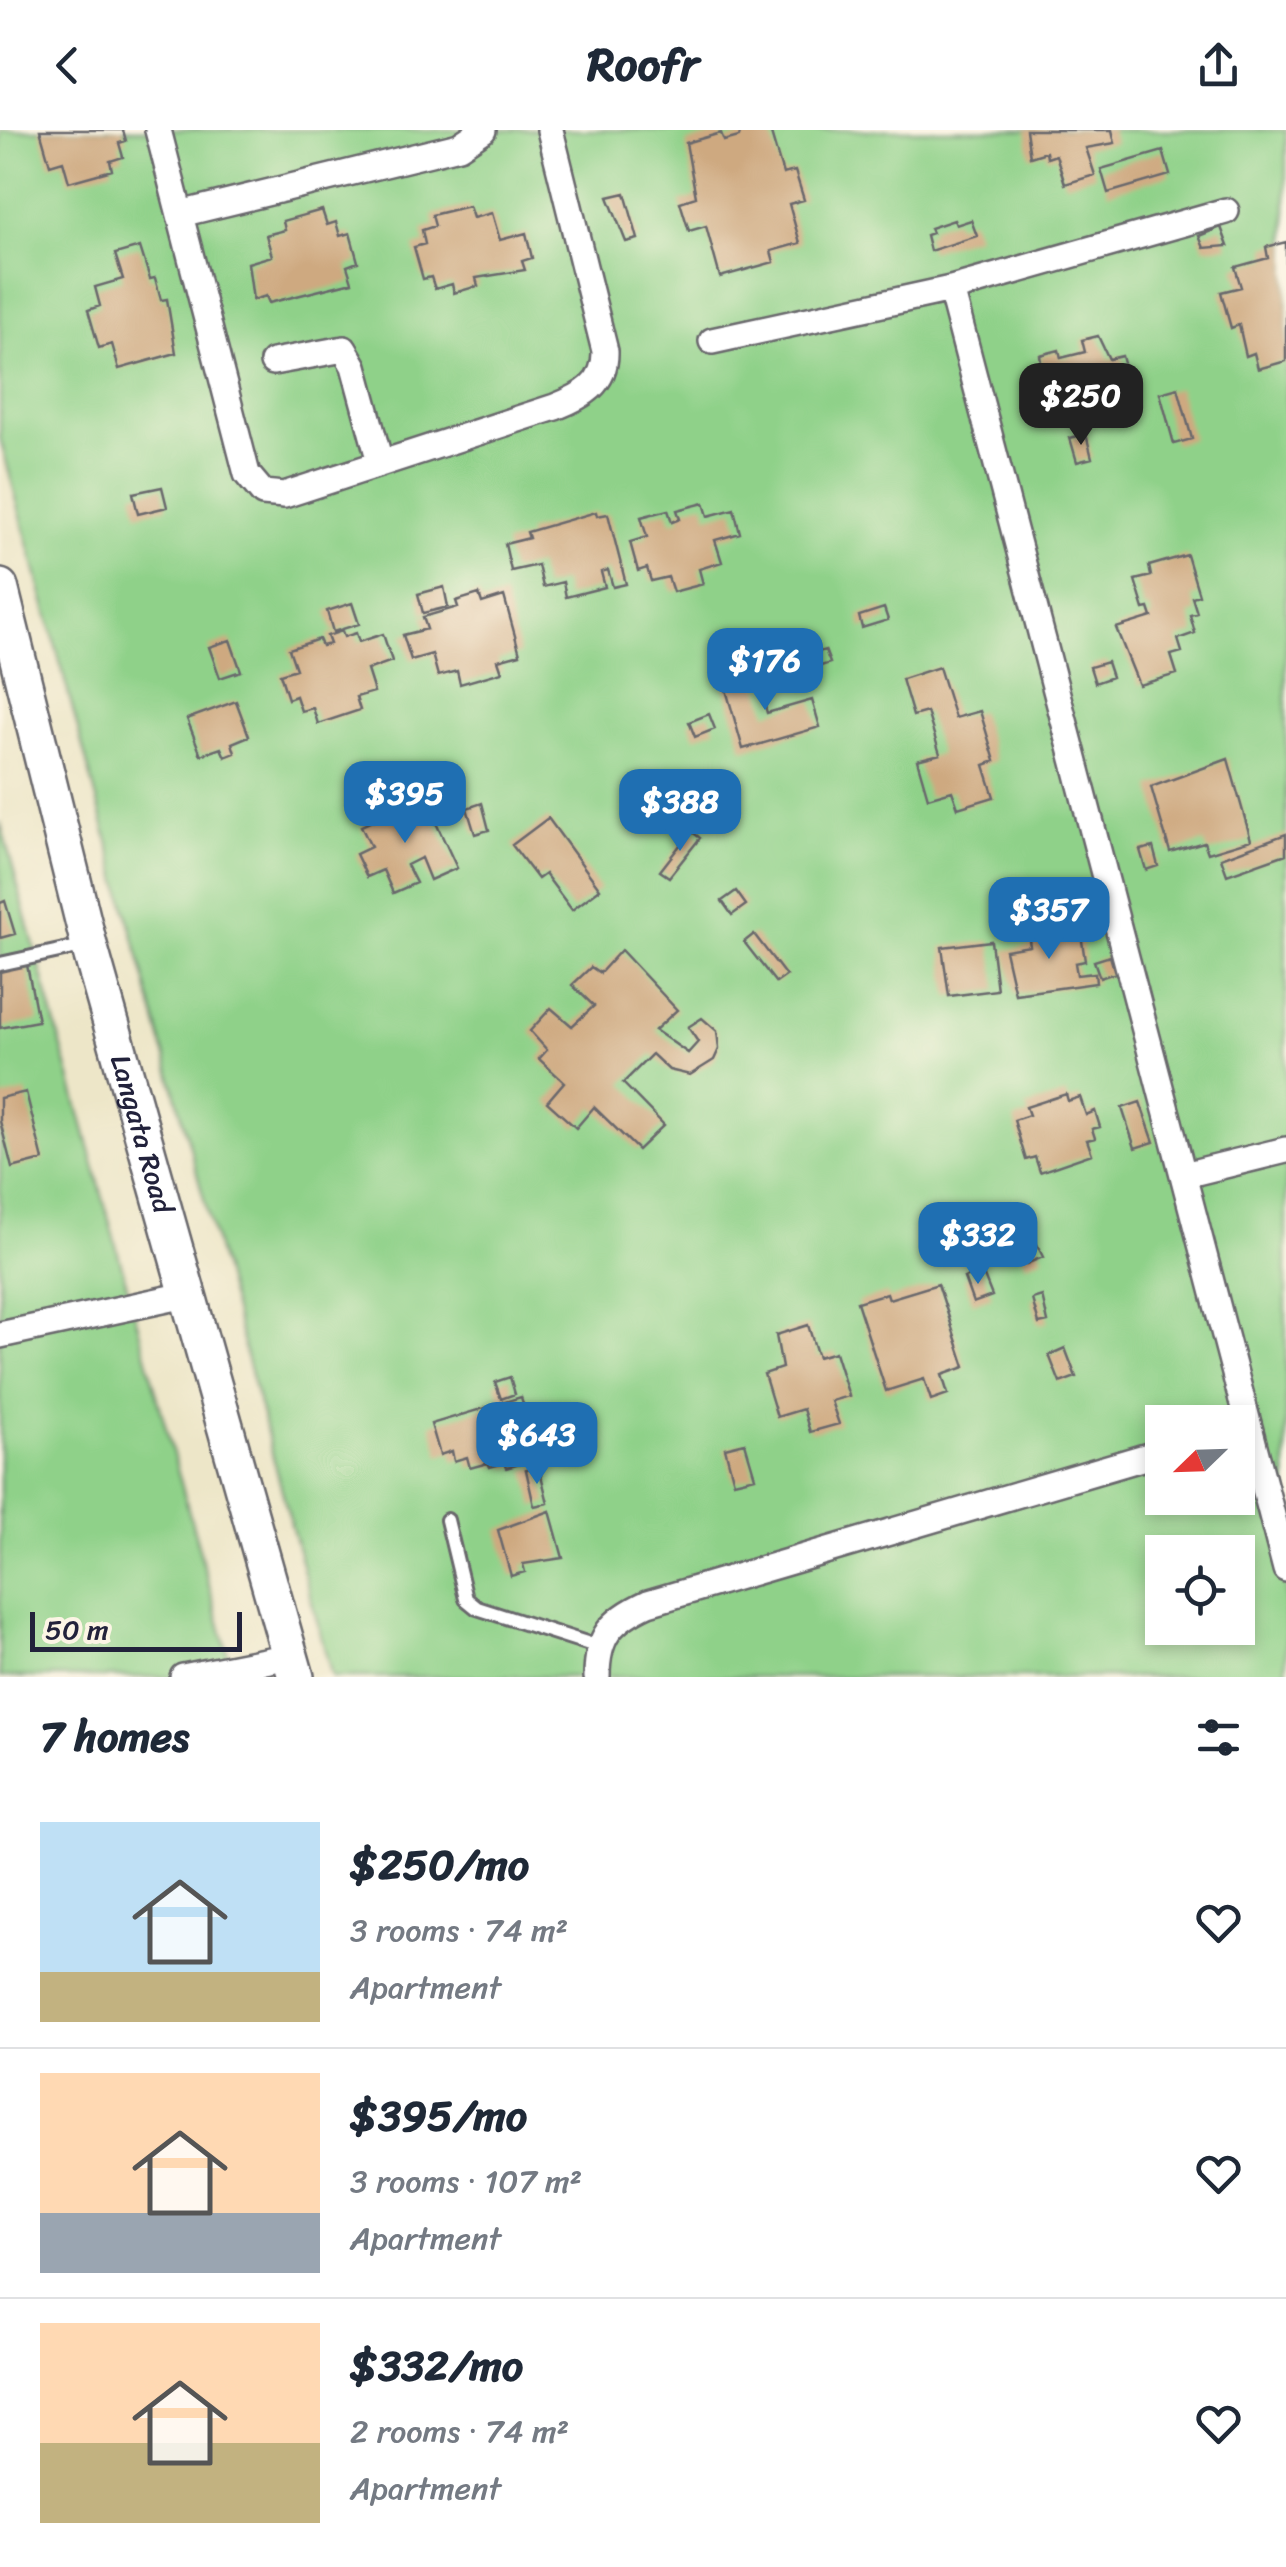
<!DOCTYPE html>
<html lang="en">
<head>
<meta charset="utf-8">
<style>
	body { margin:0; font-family:Sriracha,sans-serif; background:#f6f6f7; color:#1f2937; height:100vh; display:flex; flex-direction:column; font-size:38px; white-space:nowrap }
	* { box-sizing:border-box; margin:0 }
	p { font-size:32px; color:#747a83 }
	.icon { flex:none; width:55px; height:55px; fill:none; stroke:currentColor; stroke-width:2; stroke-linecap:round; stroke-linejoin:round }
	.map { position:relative; height:1547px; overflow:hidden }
	.side { display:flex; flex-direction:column; background:#fff; flex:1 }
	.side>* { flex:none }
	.needle { width:65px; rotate:247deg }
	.tools { position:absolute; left:1145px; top:1275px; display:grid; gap:20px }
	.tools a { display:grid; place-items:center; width:110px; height:110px; border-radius:0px; background:#fff; box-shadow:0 5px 15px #0003; font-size:50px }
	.scale { position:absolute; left:30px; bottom:25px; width:212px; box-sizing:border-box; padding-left:10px; border:5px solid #22223b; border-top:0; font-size:28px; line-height:35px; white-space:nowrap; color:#22223b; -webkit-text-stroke:8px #fcf5e5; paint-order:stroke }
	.price { position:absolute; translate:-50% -85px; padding:0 22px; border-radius:20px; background:#1f6fb2; color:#fff; font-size:32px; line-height:65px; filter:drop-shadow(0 2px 5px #0008) }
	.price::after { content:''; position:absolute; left:50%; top:60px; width:30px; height:22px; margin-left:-15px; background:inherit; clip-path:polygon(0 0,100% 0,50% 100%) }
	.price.on { background:#222; color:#fff }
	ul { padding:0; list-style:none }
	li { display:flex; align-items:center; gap:30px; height:250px; padding:0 40px }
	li+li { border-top:2px solid #e0e1e3 }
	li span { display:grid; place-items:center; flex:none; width:280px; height:200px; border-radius:0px; color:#555 }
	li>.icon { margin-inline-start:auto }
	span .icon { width:120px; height:120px; fill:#fffc; stroke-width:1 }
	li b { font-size:42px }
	h2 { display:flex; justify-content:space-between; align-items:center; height:120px; padding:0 40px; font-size:42px }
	header { display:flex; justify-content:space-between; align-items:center; height:130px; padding:0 40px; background:#fff; font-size:45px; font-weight:700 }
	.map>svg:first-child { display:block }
	.green { fill:#8fd189; stroke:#587a62; stroke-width:2.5; fill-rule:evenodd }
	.building { fill:#cea980 }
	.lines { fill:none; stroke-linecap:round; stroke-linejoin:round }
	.lane-casing { stroke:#69676c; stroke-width:18 }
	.street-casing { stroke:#69676c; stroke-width:30 }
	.secondary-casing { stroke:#69676c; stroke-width:40 }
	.lane { stroke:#fff; stroke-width:12 }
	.street { stroke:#fff; stroke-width:25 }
	.secondary { stroke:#fff; stroke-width:35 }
	.labels { text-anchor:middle; stroke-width:8; stroke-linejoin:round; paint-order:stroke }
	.street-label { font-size:28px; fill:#22223b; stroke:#fcf5e5 }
</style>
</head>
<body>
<header><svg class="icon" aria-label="back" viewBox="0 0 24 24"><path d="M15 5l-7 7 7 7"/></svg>Roofr<svg class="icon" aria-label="share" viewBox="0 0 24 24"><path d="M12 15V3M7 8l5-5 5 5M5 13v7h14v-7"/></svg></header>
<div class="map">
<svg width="1286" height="1547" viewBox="0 0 1286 1547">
	<rect width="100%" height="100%" fill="#fcf5e5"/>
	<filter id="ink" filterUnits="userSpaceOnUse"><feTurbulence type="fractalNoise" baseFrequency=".01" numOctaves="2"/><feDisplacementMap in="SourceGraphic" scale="20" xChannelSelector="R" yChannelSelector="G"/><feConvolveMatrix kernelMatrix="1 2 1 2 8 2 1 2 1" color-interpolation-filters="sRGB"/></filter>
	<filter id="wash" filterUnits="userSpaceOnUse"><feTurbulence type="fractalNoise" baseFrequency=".0048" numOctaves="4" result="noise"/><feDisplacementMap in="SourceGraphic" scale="40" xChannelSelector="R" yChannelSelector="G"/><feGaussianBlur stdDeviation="2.25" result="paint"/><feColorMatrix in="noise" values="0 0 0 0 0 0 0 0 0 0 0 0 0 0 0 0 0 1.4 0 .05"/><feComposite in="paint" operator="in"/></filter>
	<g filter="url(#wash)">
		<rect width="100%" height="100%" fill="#ede6c8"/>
		<path class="green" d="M0 0H1286V1547H332L0 308ZM1162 1292H1238V1368H1162ZM1162 1422H1238V1498H1162Z
			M0 691 234 1547H0Z"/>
		<g id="blocks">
			<path class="building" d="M40 0H123L126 11 119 13 123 27 110 31 112 40 69 52 63 31 50 35Z
				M741 0H770L783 44 795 41 804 70 789 74 800 113 771 121 774 132 720 147 706 96 689 101 680 72 696 67 686 13 721 3 724 11 739 7Z
				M1026 0H1112L1115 13 1086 18 1095 45 1065 54 1056 25 1047 28 1046 22 1030 27Z
				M1163 21 1170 45 1108 63 1101 39Z
				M625 63 638 109 626 112 608 67Z
				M469 76 473 88 492 83 500 110 526 103 532 128 522 131 525 140 476 148 478 156 454 163 452 154 435 159 431 147 423 149 414 117 425 114 422 100 435 96 432 85Z
				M322 80 327 95 336 92 340 106 350 103 358 132 347 136 352 152 269 173 266 166 253 170 248 133 272 126 266 105 285 100 283 91Z
				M954 90 956 95 971 90 977 106 930 121 926 105 932 103 930 98Z
				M1221 97 1228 116 1204 118 1199 106Z
				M1286 112V231L1258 239 1254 223 1246 226 1239 195 1231 198 1221 162 1241 157 1235 137 1268 128 1266 117Z
				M140 117 150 149 155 148 161 170 167 169 176 223 119 239 112 214 99 218 88 180 100 176 95 157 123 149 115 124Z
				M1098 206 1109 229 1122 226 1132 263 1074 278 1077 287 1058 292 1053 275 1047 276 1040 225 1059 220 1061 228 1085 222 1082 210Z
				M1178 258 1192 309 1174 314 1160 263Z
				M1086 304 1092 328 1077 332 1070 308Z
				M162 357 167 377 138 384 133 363Z
				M704 373 708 386 734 379 740 403 715 410 722 432 699 439 703 454 673 462 668 447 651 451 647 438 638 441 630 412 647 407 641 387 668 380 672 392 680 389 677 380Z
				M596 382 597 386 608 384 626 454 613 457 608 440 601 442 605 457 566 467 563 452 543 457 538 435 511 441 505 414 529 408 527 402Z
				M1187 425 1199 465 1192 467 1197 483 1190 485 1195 503 1178 509 1182 522 1171 525 1177 544 1139 555 1116 498 1152 487 1149 478 1144 479 1135 450 1151 446 1149 436Z
				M444 457 448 477 423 483 418 464Z
				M479 464 482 473 504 466 520 524 498 530 502 542 460 554 457 541 438 546 432 524 411 530 403 505 427 499 423 487 458 477 456 471Z
				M352 473 359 494 333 502 327 481Z
				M884 478 888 490 862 498 859 486Z
				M342 501 344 507 356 503 359 512 383 504 392 531 367 540 374 562 356 567 360 580 318 594 313 578 301 581 296 566 288 569 280 544 296 539 289 519 319 509 322 516 330 514 327 506Z
				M230 510 241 541 220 548 209 517Z
				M825 520 830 533 806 541 802 527Z
				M785 530 788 544 760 550 757 537Z
				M1107 532 1112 547 1095 553 1090 537Z
				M939 537 955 588 980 581 995 631 984 635 994 667 958 678 952 661 928 668 917 630 940 624 927 582 913 586 902 549Z
				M755 540 767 583 812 570 820 597 743 619 723 549Z
				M236 571 249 606 232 613 235 623 225 627 221 618 201 625 187 589Z
				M709 584 715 599 695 607 689 592Z
				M1228 629 1251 710 1208 723 1204 712 1170 722 1151 657Z
				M424 667 457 738 430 750 421 728 407 735 416 753 393 763 383 740 367 747 356 724 371 717 361 696Z
				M482 673 489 700 475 704 467 678Z
				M548 688 600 759 572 780 545 744 538 749 512 715Z
				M691 701 700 708 669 747 660 741Z
				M1286 704V724L1227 745 1221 728Z
				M1153 717 1158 736 1146 740 1140 720Z
				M736 761 746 775 732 785 722 771Z
				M5 771 15 804 0 808V773Z
				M1080 797 1085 831 1075 833 1077 845 1095 843 1096 853 1015 864 1005 820 1030 816 1028 804Z
				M754 804 786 846 776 853 744 812Z
				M991 811 997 860 949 866 942 817Z
				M621 820 677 880 655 900 688 923 698 912 688 897 702 888 717 901 719 919 714 930 690 945 669 940 652 924 623 953 664 995 638 1020 594 977 576 998 547 972 564 952 539 929 547 920 530 901 551 878 572 896 594 876 572 855 591 837 600 843Z
				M1110 826 1115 843 1100 848 1094 831Z
				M27 835 38 891 0 898V840Z
				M26 962 43 1030 12 1038 0 991V968Z
				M1066 964 1068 971 1080 967 1086 985 1095 981 1100 997 1092 999 1095 1008 1087 1010 1092 1024 1040 1042 1035 1027 1026 1030 1014 990 1029 985 1026 977Z
				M1140 972 1154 1012 1135 1018 1122 978Z
				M1035 1110 1043 1127 1026 1134 1019 1117Z
				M982 1141 992 1166 973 1173 964 1148Z
				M938 1154 965 1237 942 1245 948 1264 931 1270 924 1249 886 1261 857 1172 887 1163 889 1169Z
				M1042 1166 1048 1192 1039 1194 1032 1169Z
				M808 1195 818 1227 835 1222 849 1266 831 1271 839 1294 810 1302 803 1279 777 1287 764 1244 782 1238 776 1205Z
				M1065 1218 1076 1247 1060 1253 1049 1225Z
				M510 1247 515 1264 501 1269 495 1252Z
				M521 1267 537 1321 521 1326 524 1333 506 1338 504 1333 490 1337 488 1333 470 1338 467 1327 454 1331 452 1321 440 1325 431 1294Z
				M745 1313 755 1347 734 1352 725 1318Z
				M539 1337 548 1373 534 1376 526 1340Z
				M550 1381 563 1428 523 1434 525 1442 511 1446 498 1400Z"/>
		</g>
	</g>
	<g filter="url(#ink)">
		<use href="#blocks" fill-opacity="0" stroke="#69676c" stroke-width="2.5"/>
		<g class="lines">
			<defs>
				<path id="lane" d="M0 834 87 815
					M447 1390 466 1469 477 1478 599 1517"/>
				<path id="street" d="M158 0 247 344 263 363 284 365 555 277C583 266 606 254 605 221L550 0
					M180 84 459 16 483 0
					M951 159 1249 1297 1238 1301
					M712 211 951 159 1226 81
					M273 232 344 219 354 236 380 332
					M1184 1045 1286 1020
					M0 1205 186 1165
					M1249 1297 1286 1439
					M183 1547 290 1526
					M597 1547C597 1506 611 1490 648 1473L1162 1322"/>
				<g id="secondary">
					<path id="s1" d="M0 457 89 815 296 1547"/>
				</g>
			</defs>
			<use href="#lane" class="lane-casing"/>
			<use href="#street" class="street-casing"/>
			<use href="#secondary" class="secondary-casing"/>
			<use href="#lane" class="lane"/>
			<use href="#street" class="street"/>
			<use href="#secondary" class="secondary"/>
		</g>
	</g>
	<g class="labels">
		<g class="street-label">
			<text dy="10" stroke="none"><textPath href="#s1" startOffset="565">Langata Road</textPath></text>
		</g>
	</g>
</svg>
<div class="tools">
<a><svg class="needle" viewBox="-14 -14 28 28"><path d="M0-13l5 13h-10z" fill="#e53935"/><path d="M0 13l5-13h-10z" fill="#747a83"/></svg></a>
<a><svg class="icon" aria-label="locate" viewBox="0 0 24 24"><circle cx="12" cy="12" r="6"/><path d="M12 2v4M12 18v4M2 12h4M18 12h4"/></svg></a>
</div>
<div class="scale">50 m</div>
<b class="price on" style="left:1081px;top:318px">$250</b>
<b class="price" style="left:765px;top:583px">$176</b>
<b class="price" style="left:405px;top:716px">$395</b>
<b class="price" style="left:680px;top:724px">$388</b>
<b class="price" style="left:1049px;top:832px">$357</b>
<b class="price" style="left:978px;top:1157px">$332</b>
<b class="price" style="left:537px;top:1357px">$643</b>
</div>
<section class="side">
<h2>7 homes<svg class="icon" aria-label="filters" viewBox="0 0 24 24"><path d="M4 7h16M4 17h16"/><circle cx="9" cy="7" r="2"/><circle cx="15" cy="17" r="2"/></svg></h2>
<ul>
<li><span style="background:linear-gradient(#bfe0f5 75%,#c2b280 0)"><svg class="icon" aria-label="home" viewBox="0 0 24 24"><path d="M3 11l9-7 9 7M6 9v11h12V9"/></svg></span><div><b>$250/mo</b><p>3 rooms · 74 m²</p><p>Apartment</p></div><svg class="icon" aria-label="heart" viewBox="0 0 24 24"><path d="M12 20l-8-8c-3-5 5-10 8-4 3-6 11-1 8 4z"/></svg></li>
<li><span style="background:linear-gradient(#ffd9b3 70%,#9aa5b1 0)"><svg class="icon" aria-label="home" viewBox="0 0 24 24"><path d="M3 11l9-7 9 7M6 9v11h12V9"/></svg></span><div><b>$395/mo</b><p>3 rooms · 107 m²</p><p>Apartment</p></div><svg class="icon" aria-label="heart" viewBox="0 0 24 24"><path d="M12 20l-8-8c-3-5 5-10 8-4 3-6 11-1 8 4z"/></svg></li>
<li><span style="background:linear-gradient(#ffd9b3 60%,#c2b280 0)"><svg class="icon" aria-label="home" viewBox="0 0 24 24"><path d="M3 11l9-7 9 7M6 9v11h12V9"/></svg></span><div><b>$332/mo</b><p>2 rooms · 74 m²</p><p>Apartment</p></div><svg class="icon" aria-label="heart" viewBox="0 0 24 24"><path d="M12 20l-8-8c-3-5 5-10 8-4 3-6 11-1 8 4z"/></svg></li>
</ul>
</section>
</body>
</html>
